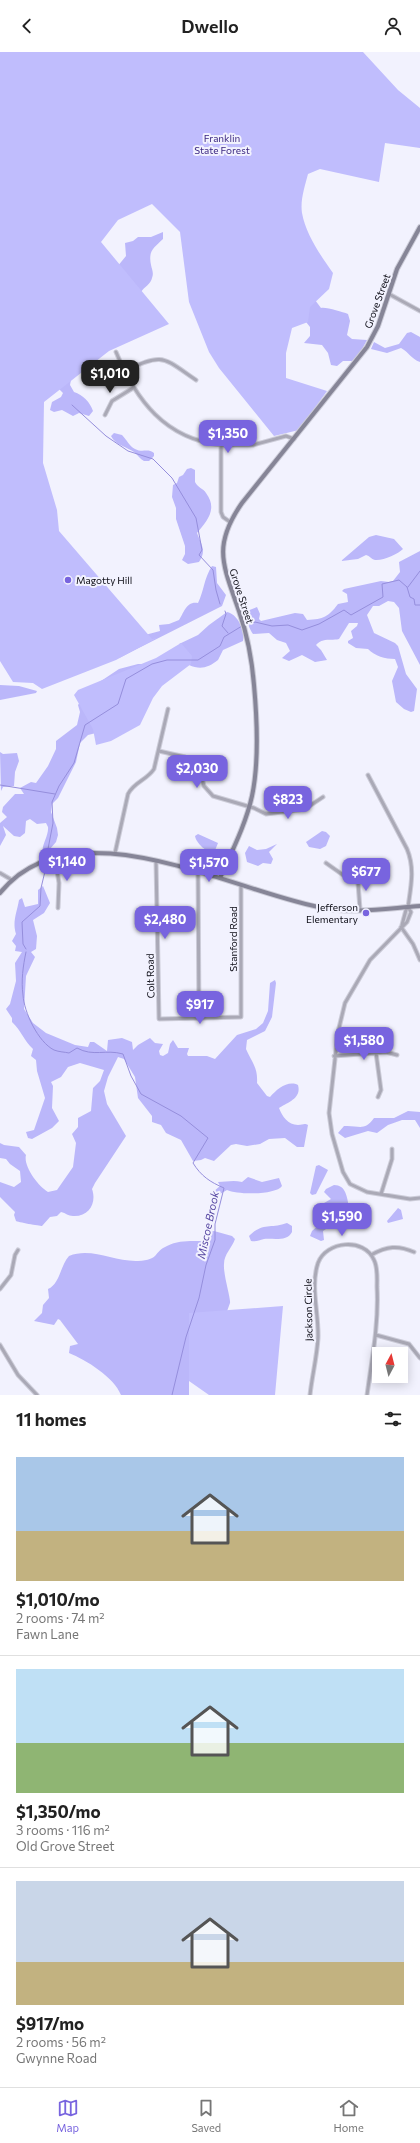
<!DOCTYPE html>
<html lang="en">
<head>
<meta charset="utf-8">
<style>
	body { margin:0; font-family:Commissioner,sans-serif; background:#f6f6f6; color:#222; height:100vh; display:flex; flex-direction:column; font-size:15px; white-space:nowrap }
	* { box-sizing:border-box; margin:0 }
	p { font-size:13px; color:#767676 }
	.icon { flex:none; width:22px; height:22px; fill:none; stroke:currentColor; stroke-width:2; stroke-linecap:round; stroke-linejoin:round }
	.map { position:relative; height:1343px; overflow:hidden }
	.panel { display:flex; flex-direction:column; background:#fff; flex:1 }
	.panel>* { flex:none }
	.needle { width:26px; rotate:7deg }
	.fabs { position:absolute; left:372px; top:1295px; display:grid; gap:8px }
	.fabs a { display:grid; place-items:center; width:36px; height:36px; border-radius:0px; background:#fff; box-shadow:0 2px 10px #0003; font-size:20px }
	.price { position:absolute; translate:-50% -34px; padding:0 9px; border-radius:8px; background:#7864df; color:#fff; font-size:13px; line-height:26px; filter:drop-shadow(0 1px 2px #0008) }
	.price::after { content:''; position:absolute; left:50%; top:24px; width:12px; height:9px; margin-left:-6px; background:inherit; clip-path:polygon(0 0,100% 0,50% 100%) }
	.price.active { background:#222; color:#fff }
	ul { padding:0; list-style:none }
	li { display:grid; align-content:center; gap:8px; height:212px; padding:0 16px }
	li+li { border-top:1px solid #e0e0e0 }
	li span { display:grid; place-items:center; height:124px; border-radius:0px; color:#555 }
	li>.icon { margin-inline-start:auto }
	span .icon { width:72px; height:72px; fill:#fffc; stroke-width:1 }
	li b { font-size:17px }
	h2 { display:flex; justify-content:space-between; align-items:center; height:48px; padding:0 16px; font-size:17px }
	header { display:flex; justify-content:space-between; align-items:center; height:52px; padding:0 16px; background:#fff; font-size:18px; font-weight:600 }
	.menu { display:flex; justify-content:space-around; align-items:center; height:56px; border-top:1px solid #e0e0e0; background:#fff; font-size:11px; color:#767676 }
	.menu a { display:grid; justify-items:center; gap:2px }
	.menu .active { color:#7864df }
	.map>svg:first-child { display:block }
	.green { fill:#bbb7fa }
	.forest { fill:#c0bdfd }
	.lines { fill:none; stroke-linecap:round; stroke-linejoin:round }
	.stream { stroke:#958edc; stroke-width:1 }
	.minor-casing { stroke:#cdcdd9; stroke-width:5 }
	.secondary-casing { stroke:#cdcdd9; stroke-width:6 }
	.minor { stroke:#aaa9b6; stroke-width:3 }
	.secondary { stroke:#868597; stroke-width:4 }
	.poi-dot { fill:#7864df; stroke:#f2f2fe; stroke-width:1.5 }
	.labels { text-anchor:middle; stroke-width:4; stroke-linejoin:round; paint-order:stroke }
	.park-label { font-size:10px; fill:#3b2781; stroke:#f2f2fe }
	.street-label { font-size:10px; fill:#0c0c15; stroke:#f2f2fe }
	.poi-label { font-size:10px; fill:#0c0c15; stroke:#f2f2fe; text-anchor:start }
	.water-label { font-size:11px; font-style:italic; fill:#5545a1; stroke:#f2f2fe }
</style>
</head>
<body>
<header><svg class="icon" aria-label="back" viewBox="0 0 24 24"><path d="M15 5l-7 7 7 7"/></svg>Dwello<svg class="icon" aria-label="person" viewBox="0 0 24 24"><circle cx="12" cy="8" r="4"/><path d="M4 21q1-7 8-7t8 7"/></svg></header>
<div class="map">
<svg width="420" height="1343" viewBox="0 0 420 1343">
	<rect width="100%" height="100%" fill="#f2f2fe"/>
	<path class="green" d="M0 102 117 215 126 204 125 191 133 189 138 185H151L163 180V187C154 196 148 198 151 213 152 218 154 221 152 226 151 232 144 235 141 240Z
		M315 248 321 256C327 255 342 260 348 262L350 269 347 283 352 287 367 288 360 301 352 309H343L337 314 331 313 328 301 322 293 304 291 310 284V275L299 261Z
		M411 280 420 285V310C411 307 409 300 401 296L387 301 371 297 374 290 385 296 399 292 407 281Z
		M71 328 70 333 74 340C83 343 90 350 93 359L89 364 79 361 73 364 62 358 54 360 50 358 52 350 61 345 63 341 57 335Z
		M114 381 122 383C127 388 129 394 135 397 142 401 148 396 154 401V404L149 409H144C140 407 138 403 134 400 127 395 115 393 111 384Z
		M191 416 195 418V430C198 436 203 436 206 441 218 457 207 469 197 481 201 492 207 499 199 510L188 512 182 508 185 502V494L176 467V456L172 445 173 433 177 431 179 425 183 423 187 417Z
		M376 483 394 487 403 497C398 502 383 509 375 508 371 507 370 504 366 503L358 507 341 509 369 485Z
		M420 499V613L402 579 399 556 394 550 388 549 379 554H373L367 563 374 581 395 591 398 594 406 622 417 637 414 659 411 660 404 657 396 650 392 629 398 615 395 607C385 607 375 604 368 597L356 596 348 591V589L353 586 351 579 357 574 358 571H349L339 587C331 589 323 585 316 593L321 598 327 608 315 610 302 603 289 609 282 606 290 599 286 591 277 588 269 581 253 582C249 577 245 565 247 559L257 555 260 562 259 567 261 569 295 561 303 562 307 568C324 567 328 565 338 552L348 550 347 542 342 539 344 537 381 529 389 530 393 529 400 520 399 510Z
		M212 514 216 515 217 531 226 543 222 554 119 606 145 583 160 579 159 573 169 572 179 568C184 561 186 549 198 551 204 539 204 526 212 514Z
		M227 560C238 562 245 579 243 589L223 598 218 608C208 616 200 618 189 613L179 592 198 583 209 573Z
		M138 612H143L96 681 88 683 80 691 76 710 58 746 52 752 51 760 57 776 58 783 56 790 44 804C39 795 49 785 48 775L46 771 37 772 30 767 26 769 25 781 20 785 14 784 3 774 6 783 0 794V771L7 765 2 760 3 755 15 742H24L20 736 31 730 36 731 48 714 56 697V689L77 673 80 660 78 653 89 637 119 617Z
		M0 633 19 634 37 639 36 641 0 648Z
		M0 700 3 702 17 701 19 709 15 720 14 734 3 735 1 739Z
		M322 779 326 780 330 784 326 794 320 797 309 795 306 790Z
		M198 782 218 791 214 801C207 801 196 791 195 784Z
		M277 792 269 800 273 807 271 812 263 811 258 814 247 810 245 801 249 794 257 798 266 797Z
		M43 834 50 851 44 861 33 868 37 884 36 897 31 900 35 905 26 924 24 957 33 971 46 981 75 993 88 995 90 990H94L107 999 108 988 122 986 132 990 133 998 138 993 150 986 155 991 163 992 159 999 160 1003 163 1004 168 1001 170 992 173 988 178 996H189L187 1002 188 1004H207L215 1007 237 983 256 977 263 971 268 959 270 931 275 928 276 931 272 965 265 979 247 988 246 997C252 1011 258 1015 257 1031L267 1044 270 1045C277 1037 288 1028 298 1033 302 1047 286 1051 279 1056 282 1064 288 1073 298 1073 303 1073 304 1071 308 1073L304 1095H297L285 1086 269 1087 260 1092 247 1094 236 1092 231 1093 214 1109 205 1106 201 1108 193 1109 181 1088 166 1081 161 1073 152 1070V1064L138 1046 135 1025 124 1007 118 1005 108 1025 104 1039 107 1052 126 1084 95 1131 92 1137C97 1151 89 1165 73 1164 68 1164 66 1161 61 1160L57 1164 50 1165 42 1174C40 1174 17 1170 16 1169L14 1163 15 1160 0 1145V1130L14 1135 21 1130 20 1119 10 1112 6 1107 0 1106V1091L4 1093 19 1095 26 1103C23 1114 38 1134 48 1140L57 1138 73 1115 76 1091 72 1082 78 1075V1066L91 1059 93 1036 100 1029 104 1018 80 1011 68 1015 61 1025 51 1030 53 1034 52 1056 59 1069 52 1076 32 1087 28 1086 26 1080 34 1078 45 1046 37 1019 36 1008 31 1004 33 997C24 989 21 978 12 970V966L6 957 10 952 16 929 15 911 22 900 15 899 16 894 12 889 16 882C12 870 17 860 19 848L22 846 25 855 38 852V838Z
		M408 1059 420 1060V1076L415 1068H402L388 1073 377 1081 368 1079 345 1086 338 1081 344 1074C359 1073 364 1080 374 1066H394Z
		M319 1113 328 1118 316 1142 312 1143 310 1141 316 1114Z
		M248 1125 262 1130 279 1126 282 1134C276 1143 238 1143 227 1138L213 1146 212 1144 213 1140 220 1134 218 1130C226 1130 233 1128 242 1130Z
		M334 1133C346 1133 347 1145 349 1155L339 1154 334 1156 323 1154 324 1151 331 1147 324 1140 326 1137Z
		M398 1156 401 1158 403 1167 388 1171 387 1169Z
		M287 1171 292 1174V1180C287 1190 273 1186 264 1187 259 1188 257 1190 251 1189L249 1184C263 1170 271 1177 287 1171Z
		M321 1171 326 1177 323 1179 324 1188 321 1189 310 1184 312 1179Z
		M214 1179 232 1184 235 1187C232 1196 224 1202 224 1212 223 1222 231 1247 230 1251 222 1276 206 1299 193 1321L189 1324V1343H121C114 1325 86 1308 69 1301L70 1294 78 1292 60 1268 58 1267 54 1273 34 1269 42 1261 43 1253 49 1246 48 1237C60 1232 60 1214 69 1204 92 1195 114 1210 138 1209 160 1208 153 1200 167 1194 179 1188 190 1189 203 1189L209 1180Z"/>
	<path class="forest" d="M0 0H363L398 38 420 56V96L385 91 379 130 320 117 308 122C305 134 300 148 302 161 306 183 321 204 333 221L329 237 310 255 308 270 292 276 286 301V326L327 339 299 378 274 384 219 316 209 300 189 250 180 180 152 152 118 168 101 190 169 272 109 299 44 350 43 411 57 458 59 479 152 587 157 586 116 608 42 637 33 631 13 630 0 609Z
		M181 591 192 604 191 612 162 634 153 646 140 673 111 689 96 693 93 677 74 643 78 638 156 606Z
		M283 1254 275 1343H209L189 1329V1261Z"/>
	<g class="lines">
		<path class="stream" d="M72 353 106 384 128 399 153 407 172 426 196 466 202 498 199 503 213 518 216 538 220 552
			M407 535 410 545 414 547 415 553H420
			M408 535 420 519
			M225 559 226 562 222 574 228 581
			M245 573 255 570 272 574 288 573 302 578 319 572 344 558 351 563 383 545 382 532 399 528 407 535
			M0 733 55 742
			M47 802 53 771 52 750 59 734 74 711 85 673 118 652 126 627 152 612 167 608H198L220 594 224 585 242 574
			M26 897 23 892 22 870 40 854 41 836 47 811
			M26 900C23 914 21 929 23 943 24 960 38 990 54 998 59 1000 65 1000 69 1001L77 996C93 1005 106 997 123 1002L131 1024 141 1042 181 1064 208 1086 193 1111C201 1124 210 1130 224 1136L215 1172V1188L206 1213 199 1246 186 1285 172 1343"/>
		<defs>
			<path id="minor" d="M389 242 420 259
				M116 300C136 348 165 387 221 393
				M124 319C164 301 161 304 196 328
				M105 363 112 349 133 336
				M230 470 223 465 221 460V393H253L286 384 294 387
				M159 699 185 705 194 709 200 719 204 734 213 744 254 756 266 762 305 757 323 745
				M368 723 407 797C415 816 411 834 408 855L406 858 402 873
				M115 801 128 742C134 730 147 728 154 717L168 657
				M55 806 59 831 58 856
				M156 809 159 967 241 965V833
				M326 811 343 823 359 827
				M198 819 199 966
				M0 821 12 828
				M408 855 411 860 407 870 370 908 345 951 338 980 329 1061 332 1082 343 1120 350 1132 367 1140 410 1147 420 1146
				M360 857 358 831 362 821
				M401 875 413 892 420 908
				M376 1001 381 1038 378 1045
				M334 1004 386 1000 397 1003
				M381 1142 392 1107V1097
				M371 1203C387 1194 398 1193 414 1200
				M0 1237 11 1223 15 1203 18 1198
				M376 1283 409 1292 420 1306
				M0 1293 18 1323 37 1343
				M310 1343C312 1324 317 1305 318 1286 319 1261 310 1235 318 1211 326 1189 364 1185 374 1208 378 1216 377 1226 377 1235 379 1271 372 1307 367 1343"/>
			<path id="secondary" d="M220 826C231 801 246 772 252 744 259 711 257 666 254 633 252 608 247 582 239 559 223 513 212 494 242 451L367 295 378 274 397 217 420 175
				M0 841C72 750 234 840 323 856 354 862 389 856 420 854"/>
		</defs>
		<use href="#minor" class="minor-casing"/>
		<use href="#secondary" class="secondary-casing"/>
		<use href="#minor" class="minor"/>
		<use href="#secondary" class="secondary"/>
	</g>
	<g class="poi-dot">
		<circle cx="68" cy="528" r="4"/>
		<circle cx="366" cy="861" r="4"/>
	</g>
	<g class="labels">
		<g class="park-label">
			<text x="222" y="90">Franklin<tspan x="222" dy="12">State Forest</tspan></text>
		</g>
		<g class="street-label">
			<text transform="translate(377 249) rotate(-70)" y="4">Grove Street</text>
			<text transform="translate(242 544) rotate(72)" y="4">Grove Street</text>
			<text transform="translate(233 887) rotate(-90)" y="4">Stanford Road</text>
			<text transform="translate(150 924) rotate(-91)" y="4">Colt Road</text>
			<text transform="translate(308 1258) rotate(-91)" y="4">Jackson Circle</text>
		</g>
		<g class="poi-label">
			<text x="76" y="532">Magotty Hill</text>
			<text x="358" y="859" text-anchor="end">Jefferson<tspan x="358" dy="12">Elementary</tspan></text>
		</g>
		<g class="water-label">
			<text transform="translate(208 1173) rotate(-78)" y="4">Miscoe Brook</text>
		</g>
	</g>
</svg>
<div class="fabs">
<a><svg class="needle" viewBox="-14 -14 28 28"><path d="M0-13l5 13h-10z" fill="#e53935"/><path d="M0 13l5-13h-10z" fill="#767676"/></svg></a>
</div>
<b class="price active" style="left:110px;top:342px">$1,010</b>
<b class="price" style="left:228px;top:402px">$1,350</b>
<b class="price" style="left:197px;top:737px">$2,030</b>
<b class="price" style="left:288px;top:768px">$823</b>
<b class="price" style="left:67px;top:830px">$1,140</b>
<b class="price" style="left:209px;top:831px">$1,570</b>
<b class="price" style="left:366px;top:840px">$677</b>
<b class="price" style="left:165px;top:888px">$2,480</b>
<b class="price" style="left:200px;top:973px">$917</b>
<b class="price" style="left:364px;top:1009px">$1,580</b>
<b class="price" style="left:342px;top:1185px">$1,590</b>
</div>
<section class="panel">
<h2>11 homes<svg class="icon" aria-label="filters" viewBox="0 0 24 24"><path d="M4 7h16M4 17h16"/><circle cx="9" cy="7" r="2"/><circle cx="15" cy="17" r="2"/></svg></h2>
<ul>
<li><span style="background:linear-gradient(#a9c7e8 60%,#c2b280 0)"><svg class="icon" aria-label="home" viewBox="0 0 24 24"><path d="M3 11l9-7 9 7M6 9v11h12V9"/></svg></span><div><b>$1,010/mo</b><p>2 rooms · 74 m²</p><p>Fawn Lane</p></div></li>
<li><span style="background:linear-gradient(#bfe0f5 60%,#8fb573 0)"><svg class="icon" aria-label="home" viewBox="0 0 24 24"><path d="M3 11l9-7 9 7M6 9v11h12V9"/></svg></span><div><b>$1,350/mo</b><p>3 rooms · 116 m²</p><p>Old Grove Street</p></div></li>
<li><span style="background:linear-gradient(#c9d6e8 65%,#c2b280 0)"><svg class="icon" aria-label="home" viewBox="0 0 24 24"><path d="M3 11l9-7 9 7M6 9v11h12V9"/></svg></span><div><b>$917/mo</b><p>2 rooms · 56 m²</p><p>Gwynne Road</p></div></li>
</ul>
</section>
<nav class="menu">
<a class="active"><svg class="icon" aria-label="map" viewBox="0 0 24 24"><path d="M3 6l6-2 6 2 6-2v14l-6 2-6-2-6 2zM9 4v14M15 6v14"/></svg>Map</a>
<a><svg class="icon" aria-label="saved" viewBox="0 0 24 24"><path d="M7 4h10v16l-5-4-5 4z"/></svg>Saved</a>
<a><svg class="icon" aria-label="home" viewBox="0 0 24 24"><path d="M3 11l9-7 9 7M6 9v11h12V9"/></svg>Home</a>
</nav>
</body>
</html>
